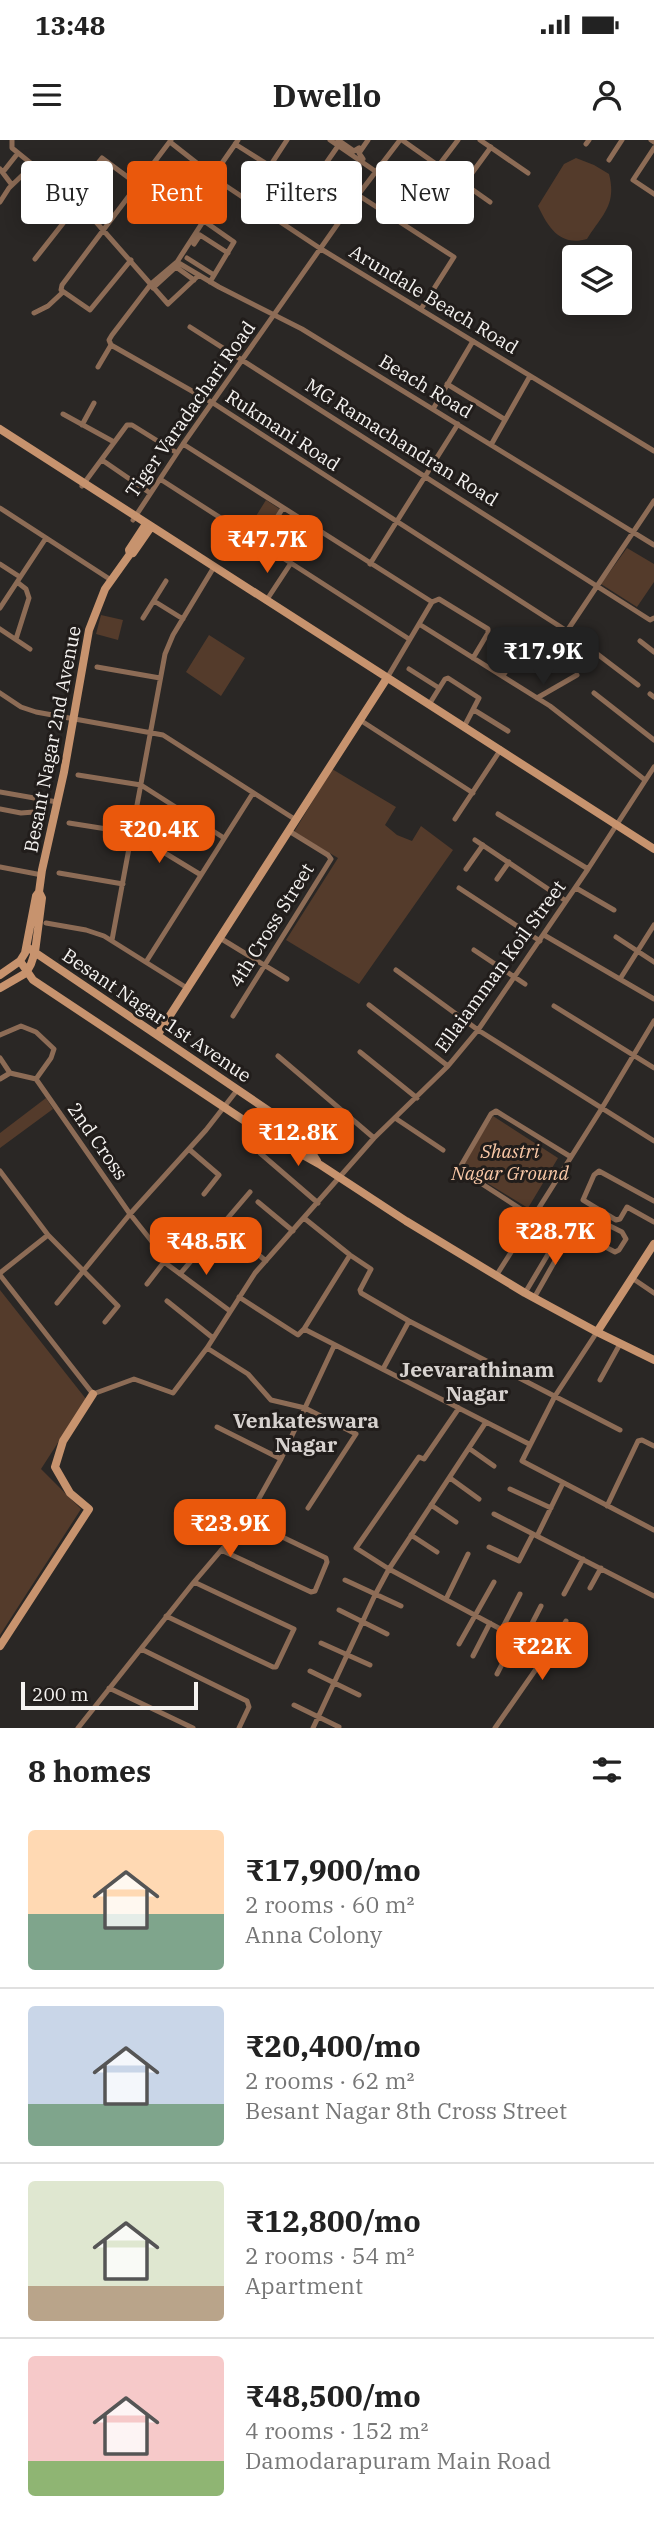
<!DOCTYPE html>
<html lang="en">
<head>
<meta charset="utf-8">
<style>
	body { margin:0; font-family:"IBM Plex Serif",serif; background:#f2f2f2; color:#222; height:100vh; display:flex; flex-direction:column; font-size:26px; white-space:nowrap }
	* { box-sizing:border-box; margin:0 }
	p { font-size:23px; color:#767676 }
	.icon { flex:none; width:38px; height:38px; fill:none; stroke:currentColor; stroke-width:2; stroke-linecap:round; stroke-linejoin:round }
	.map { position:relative; height:1588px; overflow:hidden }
	.drawer { display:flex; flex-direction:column; background:#fff; flex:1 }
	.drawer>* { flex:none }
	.banner { position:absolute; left:21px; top:21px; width:612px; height:63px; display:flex; gap:14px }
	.fabs { position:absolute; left:562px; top:105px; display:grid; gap:14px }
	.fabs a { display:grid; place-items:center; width:70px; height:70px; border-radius:7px; background:#fff; box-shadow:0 4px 18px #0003; font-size:35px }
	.scale { position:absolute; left:21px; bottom:18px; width:177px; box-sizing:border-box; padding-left:7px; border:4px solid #f5f3f1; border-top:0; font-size:19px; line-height:24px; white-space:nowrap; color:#f5f3f1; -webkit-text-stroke:5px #211d1b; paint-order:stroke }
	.price { position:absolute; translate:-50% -60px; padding:0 16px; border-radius:14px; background:#ea580c; color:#fff; font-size:23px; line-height:46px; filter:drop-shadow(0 2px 4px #0008) }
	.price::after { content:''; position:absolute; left:50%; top:42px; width:21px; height:16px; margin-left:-10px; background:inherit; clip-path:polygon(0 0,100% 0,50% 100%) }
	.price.active { background:#222; color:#fff }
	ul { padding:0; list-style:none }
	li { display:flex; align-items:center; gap:21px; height:175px; padding:0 28px }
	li+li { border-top:2px solid #e0e0e0 }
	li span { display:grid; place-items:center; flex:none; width:196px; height:140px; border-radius:7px; color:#555 }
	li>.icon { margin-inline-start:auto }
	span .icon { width:84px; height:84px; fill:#fffc; stroke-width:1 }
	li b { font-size:30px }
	h2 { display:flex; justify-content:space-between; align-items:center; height:84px; padding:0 28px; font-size:30px }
	.chip { padding:0 24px; border-radius:7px; background:#fff; box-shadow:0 4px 18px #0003; font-size:24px; line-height:63px }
	.chip.active { background:#ea580c; color:#fff }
	.status { display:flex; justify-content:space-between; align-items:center; height:49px; padding:0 35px; background:#fff; direction:ltr }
	.status svg { height:19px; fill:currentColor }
	header { display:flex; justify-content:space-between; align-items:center; height:91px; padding:0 28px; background:#fff; font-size:32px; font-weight:700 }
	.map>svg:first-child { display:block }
	.green { fill:#543b2b }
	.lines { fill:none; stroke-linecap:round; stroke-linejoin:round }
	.street { stroke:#8d6c56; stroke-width:5 }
	.secondary { stroke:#c7936e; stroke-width:8 }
	.labels { text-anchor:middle; stroke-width:6; stroke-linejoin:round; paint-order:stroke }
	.street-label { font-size:19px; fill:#f5f3f1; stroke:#211d1b }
	.park-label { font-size:19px; font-style:italic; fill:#f9c8a7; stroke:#211d1b }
	.neighbourhood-label { font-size:21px; font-weight:bold; fill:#d7d2cf; stroke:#211d1b }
</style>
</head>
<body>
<div class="status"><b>13:48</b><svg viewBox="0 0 49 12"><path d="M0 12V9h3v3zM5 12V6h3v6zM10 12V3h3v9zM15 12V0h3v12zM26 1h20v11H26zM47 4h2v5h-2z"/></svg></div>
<header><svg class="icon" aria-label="menu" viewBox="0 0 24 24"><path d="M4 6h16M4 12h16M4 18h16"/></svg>Dwello<svg class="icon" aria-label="person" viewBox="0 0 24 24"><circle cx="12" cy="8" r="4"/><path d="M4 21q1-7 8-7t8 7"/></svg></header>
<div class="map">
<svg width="654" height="1588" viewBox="0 0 654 1588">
	<rect width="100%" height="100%" fill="#2a2725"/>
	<path class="green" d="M576 18 594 25 609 34C617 65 602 75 587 99 560 107 548 87 538 66L564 24Z
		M266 360 281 370 261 402 246 392Z
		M627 408 654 424V442L637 467 601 444Z
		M101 475 123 480 118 500 96 494Z
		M209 495 245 518 221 556 186 532Z
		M332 629 396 667 385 685 397 695 412 701 421 686 453 710 359 844 286 800 338 718 294 692Z
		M46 958 53 969 0 1008V993Z
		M493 976 558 1018 528 1068 461 1027Z
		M0 1150 86 1259 41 1329 81 1369 0 1495Z"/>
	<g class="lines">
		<path class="street" d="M12 0V8L33 25
			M330 0 375 31
			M338 0 354 11 359 8
			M402 0 490 62
			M480 0 528 33
			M651 0 654 2
			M170 2 226 46 321 109 654 311
			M235 4 321 58
			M586 4 589 0
			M654 8 633 40 654 54
			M363 19 359 13 368 0
			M609 20 622 0
			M439 25 458 0
			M270 26 287 0
			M0 29 12 45
			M3 32 18 13
			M213 36 238 0
			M464 44 491 7
			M226 46 177 122 151 144 112 195 109 200 111 205 213 263 567 491 638 545
			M308 49 338 6
			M72 55 102 18 137 44
			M358 55 454 117 421 169
			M0 62 9 48 33 25 60 41 168 164 199 135
			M204 81 234 102 210 142
			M194 104 200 95 228 113
			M187 118 214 135
			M35 119 79 63
			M131 120 90 170 61 150 62 145 171 0
			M177 122 219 147 302 189 654 405
			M153 148 176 127 194 140
			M34 173 48 166 63 152
			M190 187 650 480 654 478
			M98 227 111 205
			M447 244 504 279
			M433 269 473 201
			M63 274 114 302
			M82 285 94 263
			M183 304 432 462
			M491 305 530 236
			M102 320 150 353
			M160 339 409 499
			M82 346 127 285H132L177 313
			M0 368 111 440
			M133 380 183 304 358 55 400 0
			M260 404 283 368
			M0 424 20 437
			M370 424 458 284
			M154 461 183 479
			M266 461 291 423
			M0 468 46 398
			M143 478 166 441
			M419 484 550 566 645 640
			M0 489 30 509
			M567 491 654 361
			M16 499 29 458 26 449 17 442
			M640 501 654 512
			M97 527 160 538
			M409 529 439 548
			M503 536 526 497
			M387 538 432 462 439 459 488 489V493L473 518
			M0 553 21 567 36 572 163 595 296 680
			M594 553 654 600
			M650 554 654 557
			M537 558 577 535
			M430 563 445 539 448 538 479 558 465 585
			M474 570 508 591
			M360 580 473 653
			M78 635 141 645 224 698
			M0 652 57 662
			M0 669 21 673 34 672
			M498 674 588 729
			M455 679 501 609
			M69 683 132 693 201 735
			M475 700 566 761
			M0 727 42 735
			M466 729 483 705
			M59 733 123 744
			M497 739 509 722
			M459 748 540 801
			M576 748 614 770
			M46 783 86 790 104 796 187 848
			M544 795 654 859
			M616 797 654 822
			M220 798 287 839
			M112 800 165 514 173 495 214 427
			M474 810 525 844
			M146 822 253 653
			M396 830 478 890 654 1001
			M620 839 654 785
			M369 865 448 926
			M554 866 654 928
			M233 876 331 719 328 715 289 691
			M0 895 21 886 36 892 54 909 51 918 36 939
			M360 912 417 958
			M278 916 374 998
			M0 918 10 933
			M0 939 10 933 36 939 130 1074 161 1113 164 1122 147 1144
			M395 978 443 1010
			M190 1010 219 1035 204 1054
			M260 1013 318 1063
			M0 1031 48 1095 118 1166 105 1182
			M654 1061 599 1031 594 1035 583 1060 616 1080 620 1079 627 1067 654 1082
			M258 1062 293 1091
			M533 1077 459 1029 491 974 496 971 571 1017
			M304 1078 350 1115 371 1129 360 1150 361 1153 409 1181 620 1290
			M241 1100 266 1121
			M164 1122 230 1171
			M0 1133 48 1095
			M180 1134 250 1052
			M0 1135 93 1254 134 1239 173 1253 207 1208 255 1133 374 998 448 926 478 890 588 729 654 627
			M496 1136 602 968 654 881
			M632 1138 654 1153
			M525 1153 560 1094 567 1091
			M239 1157 298 1195 304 1189 350 1115
			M534 1158 568 1098 567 1091 578 1070 622 1092 626 1099 619 1110 615 1112 569 1088
			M167 1161 213 1198
			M57 1163 130 1074 206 990 238 949
			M304 1189 529 1304
			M597 1192 555 1256 522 1321 654 1390
			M207 1208 248 1234 271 1260 305 1268 356 1294 308 1368
			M383 1229 409 1181
			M600 1240 620 1204
			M459 1268 424 1319 419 1317 356 1408 389 1429 545 1513
			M217 1287 281 1319
			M470 1309 494 1326
			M450 1338 479 1359
			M510 1349 551 1368
			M431 1365 456 1382
			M607 1366 638 1301 642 1300 654 1306
			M494 1374 654 1456
			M411 1395 437 1412
			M537 1396 563 1343
			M489 1407 519 1421 533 1394
			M221 1410 311 1452 315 1451 327 1422 326 1418 247 1380
			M345 1440 401 1466
			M590 1448 601 1428
			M564 1454 583 1419
			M446 1459 468 1414
			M339 1470 387 1494
			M166 1476 273 1527H276L294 1489 194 1442
			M502 1489 520 1454
			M523 1501 541 1466
			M321 1503 370 1525
			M459 1504 494 1442
			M141 1509 247 1561 249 1567 239 1588
			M473 1516 490 1483
			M310 1531 359 1555
			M497 1534 516 1497
			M109 1548 193 1588
			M294 1565 339 1587
			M78 1588 194 1442 247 1380 281 1319 334 1206
			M313 1588 375 1455 389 1429 486 1282
			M495 1588 550 1509 566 1481"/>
		<path class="secondary" d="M0 289 654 709
			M133 413 151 387
			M27 807 272 973 303 999 317 1021
			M20 821 33 840 260 991 319 1024 406 1081 525 1153 597 1192 654 1220
			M0 835 20 821 25 813 36 756 39 752
			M0 848 26 833 31 824 35 812 42 758 39 752 42 730 64 632 89 490 105 449 130 414 129 410 146 384
			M158 894 387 538
			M597 1192 654 1104
			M0 1506 89 1369 70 1353 55 1327 63 1301 93 1254"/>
	</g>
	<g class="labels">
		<g class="street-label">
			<text transform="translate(434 159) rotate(31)" y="7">Arundale Beach Road</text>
			<text transform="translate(426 246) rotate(31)" y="7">Beach Road</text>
			<text transform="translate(190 269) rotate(-55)" y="7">Tiger Varadachari Road</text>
			<text transform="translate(283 290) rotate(33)" y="7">Rukmani Road</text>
			<text transform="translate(402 302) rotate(32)" y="7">MG Ramachandran Road</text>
			<text transform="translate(52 599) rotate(-79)" y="7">Besant Nagar 2nd Avenue</text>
			<text transform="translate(271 785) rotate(-58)" y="7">4th Cross Street</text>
			<text transform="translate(500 826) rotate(-54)" y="7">Ellaiamman Koil Street</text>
			<text transform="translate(157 875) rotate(34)" y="7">Besant Nagar 1st Avenue</text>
			<text transform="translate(98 1001) rotate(55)" y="7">2nd Cross</text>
		</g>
		<g class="park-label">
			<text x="510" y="1018">Shastri<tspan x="510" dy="22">Nagar Ground</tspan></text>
		</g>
		<g class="neighbourhood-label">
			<text x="477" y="1237">Jeevarathinam<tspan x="477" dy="24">Nagar</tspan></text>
			<text x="306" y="1288">Venkateswara<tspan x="306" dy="24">Nagar</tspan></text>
		</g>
	</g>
</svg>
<div class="fabs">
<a><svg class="icon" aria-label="layers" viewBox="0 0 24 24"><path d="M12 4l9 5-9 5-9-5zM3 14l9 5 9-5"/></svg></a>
</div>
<div class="scale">200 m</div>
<b class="price" style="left:267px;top:435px">₹47.7K</b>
<b class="price active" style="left:543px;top:547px">₹17.9K</b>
<b class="price" style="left:159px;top:725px">₹20.4K</b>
<b class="price" style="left:298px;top:1028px">₹12.8K</b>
<b class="price" style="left:555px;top:1127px">₹28.7K</b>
<b class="price" style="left:206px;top:1137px">₹48.5K</b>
<b class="price" style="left:230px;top:1419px">₹23.9K</b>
<b class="price" style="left:542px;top:1542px">₹22K</b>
<div class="banner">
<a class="chip">Buy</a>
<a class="chip active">Rent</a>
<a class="chip">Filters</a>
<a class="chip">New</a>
</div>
</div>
<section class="drawer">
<h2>8 homes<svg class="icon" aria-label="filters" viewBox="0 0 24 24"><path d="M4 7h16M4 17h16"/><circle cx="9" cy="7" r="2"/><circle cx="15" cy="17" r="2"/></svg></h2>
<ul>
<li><span style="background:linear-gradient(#ffd9b3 60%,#7fa58c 0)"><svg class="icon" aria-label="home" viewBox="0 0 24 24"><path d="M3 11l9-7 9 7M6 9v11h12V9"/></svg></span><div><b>₹17,900/mo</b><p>2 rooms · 60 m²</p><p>Anna Colony</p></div></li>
<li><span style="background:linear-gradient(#c9d6e8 70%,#7fa58c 0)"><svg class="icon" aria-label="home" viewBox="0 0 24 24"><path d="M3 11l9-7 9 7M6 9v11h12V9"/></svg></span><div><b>₹20,400/mo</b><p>2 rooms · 62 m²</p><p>Besant Nagar 8th Cross Street</p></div></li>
<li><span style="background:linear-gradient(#dfe7d0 75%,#b9a48a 0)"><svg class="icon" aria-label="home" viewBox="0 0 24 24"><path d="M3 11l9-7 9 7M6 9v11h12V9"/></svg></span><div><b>₹12,800/mo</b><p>2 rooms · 54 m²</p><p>Apartment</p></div></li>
<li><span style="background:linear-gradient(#f6c9c9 75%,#8fb573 0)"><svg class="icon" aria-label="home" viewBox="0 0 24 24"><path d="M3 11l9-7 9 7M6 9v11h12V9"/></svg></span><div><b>₹48,500/mo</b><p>4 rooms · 152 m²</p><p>Damodarapuram Main Road</p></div></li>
</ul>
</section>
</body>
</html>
